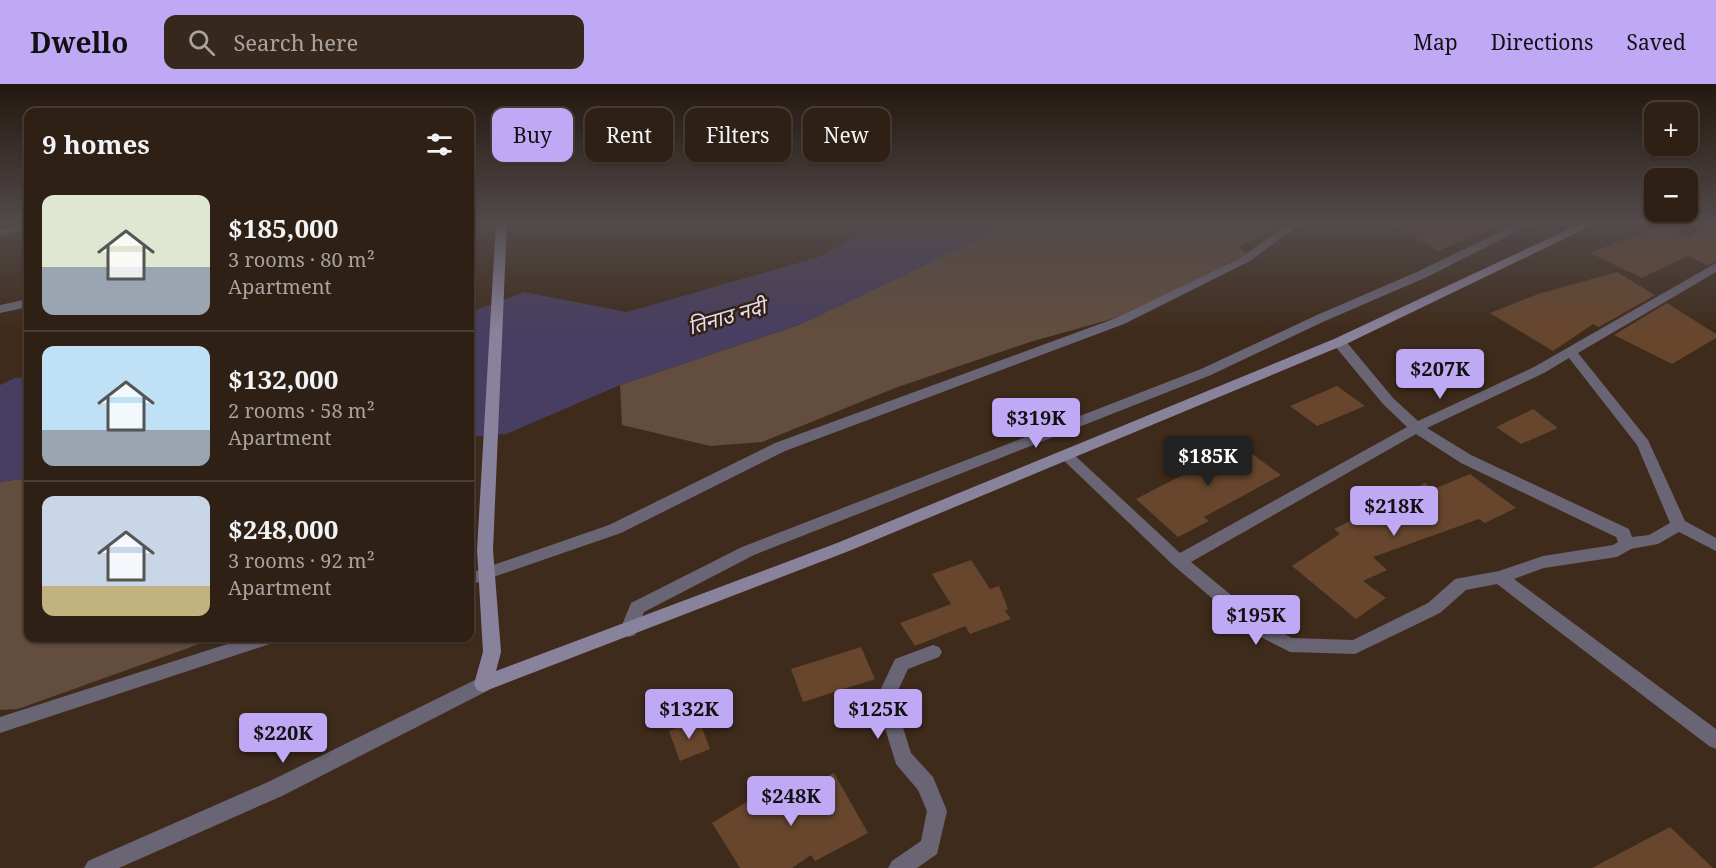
<!DOCTYPE html>
<html lang="en">
<head>
<meta charset="utf-8">
<style>
	body { margin:0; font-family:"Noto Serif","Noto Sans Devanagari",serif; background:#37281e; color:#f1f3f6; height:100vh; display:flex; flex-direction:column; font-size:22px; white-space:nowrap }
	* { box-sizing:border-box; margin:0 }
	p { font-size:20px; color:#a7a3a0 }
	.icon { flex:none; width:33px; height:33px; fill:none; stroke:currentColor; stroke-width:2; stroke-linecap:round; stroke-linejoin:round }
	.map { position:relative; flex:1; overflow:hidden }
	.details { position:absolute; left:24px; top:24px; width:450px; height:534px; display:flex; flex-direction:column; background:#2f2015; border-radius:12px; box-shadow:0 2px 4px #0004,0 0 0 2px #4a3e34 }
	.details>* { flex:none }
	.hud { position:absolute; left:492px; top:24px; width:570px; height:54px; display:flex; gap:12px }
	.buttons { position:absolute; left:1644px; top:18px; display:grid; gap:12px }
	.buttons a { display:grid; place-items:center; width:54px; height:54px; border-radius:12px; background:#2f2015; box-shadow:0 2px 4px #0004,0 0 0 2px #4a3e34; font-size:30px }
	.price { position:absolute; translate:-50% -51px; padding:0 14px; border-radius:6px; background:#bfa9f4; color:#111; font-size:20px; line-height:39px; filter:drop-shadow(0 2px 3px #0008) }
	.price::after { content:''; position:absolute; left:50%; top:36px; width:18px; height:14px; margin-left:-9px; background:inherit; clip-path:polygon(0 0,100% 0,50% 100%) }
	.price.current { background:#222; color:#fff }
	ul { padding:0; list-style:none }
	li { display:flex; align-items:center; gap:18px; height:150px; padding:0 18px }
	li+li { border-top:2px solid #4a3e34 }
	li span { display:grid; place-items:center; flex:none; width:168px; height:120px; border-radius:12px; color:#555 }
	li>.icon { margin-inline-start:auto }
	span .icon { width:72px; height:72px; fill:#fffc; stroke-width:1 }
	li b { font-size:26px }
	h2 { display:flex; justify-content:space-between; align-items:center; height:72px; padding:0 18px; font-size:26px }
	.tag { padding:0 21px; border-radius:12px; background:#2f2015; box-shadow:0 2px 4px #0004,0 0 0 2px #4a3e34; font-size:21px; line-height:54px }
	.tag.current { background:#bfa9f4; color:#111 }
	header { display:flex; align-items:center; gap:36px; box-sizing:border-box; height:84px; padding:0 30px; background:#bfa9f4; color:#111 }
	header strong { font-size:28px }
	nav { display:flex; gap:33px; margin-inline-start:auto; font-size:21px }
	.search { width:420px; height:54px; background:#37281e; display:flex; align-items:center; gap:15px; box-sizing:border-box; padding:0 21px; border-radius:12px; color:#a7a3a0; font-size:22px }
	.map>svg:first-child { display:block }
	.green { fill:#624d3e }
	.water { fill:#483e61 }
	.building { fill:#67462d }
	.lines { fill:none; stroke-linecap:round; stroke-linejoin:round }
	.street { fill:#696575; fill-rule:evenodd }
	.secondary { fill:#89829c; fill-rule:evenodd }
	.labels { text-anchor:middle; stroke-width:5; stroke-linejoin:round; paint-order:stroke }
	.water-label { font-size:21px; font-style:italic; fill:#e4ddf7; stroke:#342112 }
</style>
</head>
<body>
<header>
<strong>Dwello</strong>
<div class="search"><svg class="icon" aria-label="search" viewBox="0 0 24 24"><circle cx="10" cy="10" r="6"/><path d="M15 15l6 6"/></svg>Search here</div>
<nav><a>Map</a><a>Directions</a><a>Saved</a></nav>
</header>
<div class="map">
<svg width="1716" height="784" viewBox="0 0 1716 784">
	<rect width="100%" height="100%" fill="#3f2b1c"/>
	<path class="green" d="M1015 138H1285L1239 163 1247 170 1119 233 1030 258 895 304 762 358 710 362 622 341 620 301 801 240Z
		M28 394V554H216L18 625 0 626V398Z"/>
	<path class="water" d="M877 138H1015L801 240 620 301 506 350 470 353V228L524 208 627 228 822 172Z
		M28 293V394L0 398V301L15 294Z"/>
	<path class="building" d="M1390 138H1506L1507 139 1438 167Z
		M1708 138H1716V177L1707 181 1688 172 1642 194 1590 169 1661 141 1690 154Z
		M1617 188 1655 211 1599 243 1593 240 1553 267 1490 229 1538 210Z
		M1667 219 1716 250V254L1672 280 1614 251Z
		M1337 302 1365 322 1317 342 1290 322Z
		M1533 325 1558 344 1521 360 1496 343Z
		M1232 355 1281 391 1204 433 1209 437 1178 453 1136 415 1204 380 1195 371Z
		M1470 390 1516 424 1485 439 1479 435 1373 473 1387 486 1363 497 1386 514 1356 535 1292 482 1340 450 1334 445 1425 399 1434 405Z
		M971 476 990 505 999 502 1008 525 1005 527 1011 535 970 550 965 542 915 562 900 539 951 520 932 490Z
		M861 563 875 595 803 618 791 585Z
		M699 636 710 665 680 677 669 647Z
		M834 689 868 749 815 777 811 771 792 784H740L712 739 763 708 772 721Z
		M1670 743 1713 784H1592Z"/>
	<g class="lines">
		<path class="street" d="M28 138V144L0 152V146Z
			M1290 138H1303L1250 177 1124 240 785 367 621 449 470 501V489L609 441 775 359 1116 234 1242 173Z
			M1521 138H1536L1427 193 1325 237 1211 291 754 471 644 528 635 551 629 553 623 551 620 546 631 519 742 463 1201 285 1317 231 1419 187Z
			M1716 179V188L1578 269 1648 356 1685 437 1716 454V467L1679 448 1658 460 1631 465 1617 473 1544 484 1514 495 1716 645V665L1709 662 1497 500 1466 506 1440 529 1355 570 1290 568 1253 549 1173 481 1058 371 1060 367H1070L1180 469 1407 343 1383 320 1334 261 1333 258 1334 255H1344L1393 314 1418 337 1534 283ZM1569 274 1637 361 1670 439 1649 451 1632 453 1629 445 1471 371 1427 344 1544 289ZM1416 350 1461 379 1616 453 1618 458 1613 461 1543 472 1499 487 1455 495 1428 519 1353 556 1292 554 1265 539 1191 478Z
			M28 215V223L0 229V221Z
			M246 554H276L273 559 0 649V633Z
			M933 561 939 563 942 568 939 573 908 585 894 615 911 669 933 693 947 727 937 770 917 784H888L892 777 921 757 927 727 918 706 896 680 876 615 895 575Z
			M483 592 489 594 492 600 489 606 282 712 119 784H84L88 777 268 698Z"/>
		<path class="secondary" d="M496 138H507L493 466 501 568 496 587 837 459 1334 255 1584 138H1599L1344 261 849 467 483 608 477 606 474 600 483 568 477 466Z"/>
	</g>
	<linearGradient id="sky" x2="0" y2="1"><stop stop-color="#23180f"/><stop offset="0.56" stop-color="#524a4b"/><stop offset="1" stop-color="#524a4b" stop-opacity="0"/></linearGradient>
	<rect width="1716" height="248" fill="url(#sky)"/>
	<g class="labels">
		<g class="water-label">
			<text transform="translate(727 233) rotate(-16)" y="7">तिनाउ नदी</text>
		</g>
	</g>
</svg>
<div class="buttons">
<a>+</a>
<a>−</a>
</div>
<b class="price" style="left:1440px;top:316px">$207K</b>
<b class="price" style="left:1036px;top:365px">$319K</b>
<b class="price current" style="left:1208px;top:403px">$185K</b>
<b class="price" style="left:1394px;top:453px">$218K</b>
<b class="price" style="left:1256px;top:562px">$195K</b>
<b class="price" style="left:689px;top:656px">$132K</b>
<b class="price" style="left:878px;top:656px">$125K</b>
<b class="price" style="left:283px;top:680px">$220K</b>
<b class="price" style="left:791px;top:743px">$248K</b>
<div class="hud">
<a class="tag current">Buy</a>
<a class="tag">Rent</a>
<a class="tag">Filters</a>
<a class="tag">New</a>
</div>
<section class="details">
<h2>9 homes<svg class="icon" aria-label="filters" viewBox="0 0 24 24"><path d="M4 7h16M4 17h16"/><circle cx="9" cy="7" r="2"/><circle cx="15" cy="17" r="2"/></svg></h2>
<ul>
<li><span style="background:linear-gradient(#dfe7d0 60%,#9aa5b1 0)"><svg class="icon" aria-label="home" viewBox="0 0 24 24"><path d="M3 11l9-7 9 7M6 9v11h12V9"/></svg></span><div><b>$185,000</b><p>3 rooms · 80 m²</p><p>Apartment</p></div></li>
<li><span style="background:linear-gradient(#bfe0f5 70%,#9aa5b1 0)"><svg class="icon" aria-label="home" viewBox="0 0 24 24"><path d="M3 11l9-7 9 7M6 9v11h12V9"/></svg></span><div><b>$132,000</b><p>2 rooms · 58 m²</p><p>Apartment</p></div></li>
<li><span style="background:linear-gradient(#c9d6e8 75%,#c2b280 0)"><svg class="icon" aria-label="home" viewBox="0 0 24 24"><path d="M3 11l9-7 9 7M6 9v11h12V9"/></svg></span><div><b>$248,000</b><p>3 rooms · 92 m²</p><p>Apartment</p></div></li>
</ul>
</section>
</div>
</body>
</html>
